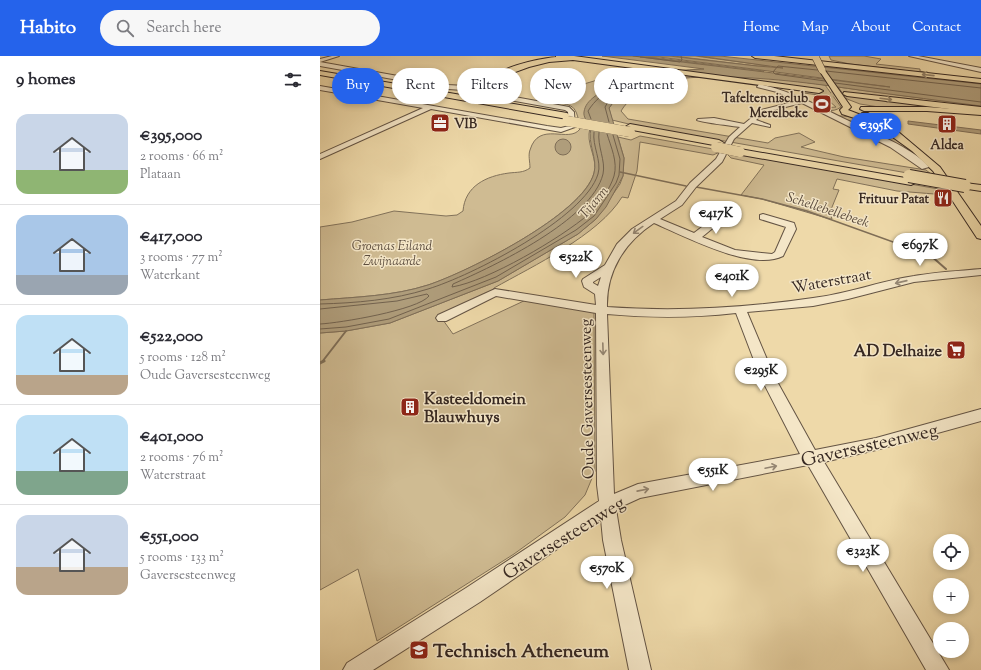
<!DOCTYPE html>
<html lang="en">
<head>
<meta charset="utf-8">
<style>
	body { margin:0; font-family:"Sorts Mill Goudy",serif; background:#f7f7f7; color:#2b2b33; height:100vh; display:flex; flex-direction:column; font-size:15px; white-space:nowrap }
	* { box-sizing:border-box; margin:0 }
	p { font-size:13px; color:#7c7c81 }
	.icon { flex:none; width:22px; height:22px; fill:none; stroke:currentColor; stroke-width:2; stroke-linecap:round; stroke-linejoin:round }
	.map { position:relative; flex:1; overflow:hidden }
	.details { display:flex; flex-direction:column; background:#fff; width:320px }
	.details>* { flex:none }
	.banner { position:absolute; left:12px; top:12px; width:380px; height:36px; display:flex; gap:8px }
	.fabs { position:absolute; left:613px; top:478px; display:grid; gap:8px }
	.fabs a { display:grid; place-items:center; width:36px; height:36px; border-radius:50%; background:#fff; box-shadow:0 2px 6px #0003; font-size:20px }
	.price { position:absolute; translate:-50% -34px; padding:0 9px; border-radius:14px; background:#fff; color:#222; font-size:13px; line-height:26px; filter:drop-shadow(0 1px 2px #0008) }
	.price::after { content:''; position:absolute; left:50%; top:24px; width:12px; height:9px; margin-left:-6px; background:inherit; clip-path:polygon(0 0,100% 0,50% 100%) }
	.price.active { background:#2563eb; color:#fff }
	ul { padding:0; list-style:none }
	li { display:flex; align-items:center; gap:12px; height:100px; padding:0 16px }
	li+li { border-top:1px solid #e1e1e2 }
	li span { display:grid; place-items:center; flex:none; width:112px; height:80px; border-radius:12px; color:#555 }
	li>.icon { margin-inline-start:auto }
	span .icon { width:48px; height:48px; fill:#fffc; stroke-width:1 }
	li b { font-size:17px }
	h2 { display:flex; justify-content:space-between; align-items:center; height:48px; padding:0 16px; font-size:17px }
	.pill { padding:0 14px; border-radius:18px; background:#fff; box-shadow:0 2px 6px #0003; font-size:14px; line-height:36px }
	.pill.active { background:#2563eb; color:#fff }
	header { display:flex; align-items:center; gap:24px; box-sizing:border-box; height:56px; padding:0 20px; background:#2563eb; color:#fff }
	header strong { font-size:19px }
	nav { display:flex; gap:22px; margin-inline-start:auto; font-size:14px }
	.search { width:280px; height:36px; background:#f7f7f7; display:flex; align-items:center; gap:10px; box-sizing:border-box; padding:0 14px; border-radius:22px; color:#7c7c81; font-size:15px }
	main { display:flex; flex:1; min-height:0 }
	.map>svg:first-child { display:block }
	.green { fill:#cfbb92; stroke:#82725a }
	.water { fill:#af9d7b; stroke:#7f6e57; fill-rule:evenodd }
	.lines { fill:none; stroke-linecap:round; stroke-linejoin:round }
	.shore { stroke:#72624e; stroke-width:1 }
	.stream-far2 { stroke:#7f6e57; stroke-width:1.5 }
	.stream-far1 { stroke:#7f6e57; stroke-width:2 }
	.stream { stroke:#7f6e57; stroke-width:3 }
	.highway-tunnel { stroke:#c9b68e; stroke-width:8; stroke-dasharray:8 4; stroke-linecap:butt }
	.minor-casing { stroke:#645444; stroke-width:2 }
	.major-casing { stroke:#362822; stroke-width:2 }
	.highway-casing { stroke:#362822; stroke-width:2 }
	.minor { fill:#f4e6c7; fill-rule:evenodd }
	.major { fill:#eed9a9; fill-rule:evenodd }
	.highway { fill:#eed9a9; fill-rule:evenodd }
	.major-bridge-casing { stroke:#362822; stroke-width:8; stroke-linecap:butt }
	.highway-bridge-far1-casing { stroke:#362822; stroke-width:10; stroke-linecap:butt }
	.highway-bridge-casing { stroke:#362822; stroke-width:14; stroke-linecap:butt }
	.major-bridge { stroke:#eed9a9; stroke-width:7 }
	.highway-bridge-far1 { stroke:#eed9a9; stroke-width:10 }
	.highway-bridge { stroke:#eed9a9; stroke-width:12 }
	.oneway { stroke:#928066 }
	.oneway2 { stroke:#958774 }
	.labels { text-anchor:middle; stroke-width:3; stroke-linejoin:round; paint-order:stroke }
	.far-poi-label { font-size:13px; font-weight:bold; fill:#362822; stroke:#f4e6c7; text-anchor:end }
	.far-park-label { font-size:13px; font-style:italic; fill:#5c4d3e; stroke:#f4e6c7 }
	.far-water-label { font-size:14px; font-style:italic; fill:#5a4b3d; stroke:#f4e6c7 }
	.street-label { font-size:16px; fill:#362822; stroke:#f4e6c7 }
	.poi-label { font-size:16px; font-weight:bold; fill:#362822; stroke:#f4e6c7; text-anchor:end }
	.near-street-label { font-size:19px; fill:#362822; stroke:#f4e6c7 }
	.near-poi-label { font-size:19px; font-weight:bold; fill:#362822; stroke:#f4e6c7; text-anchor:start }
</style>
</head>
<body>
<header>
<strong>Habito</strong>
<div class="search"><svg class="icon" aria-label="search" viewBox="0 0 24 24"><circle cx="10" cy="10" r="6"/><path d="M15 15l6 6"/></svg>Search here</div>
<nav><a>Home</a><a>Map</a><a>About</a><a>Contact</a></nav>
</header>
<main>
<section class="details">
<h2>9 homes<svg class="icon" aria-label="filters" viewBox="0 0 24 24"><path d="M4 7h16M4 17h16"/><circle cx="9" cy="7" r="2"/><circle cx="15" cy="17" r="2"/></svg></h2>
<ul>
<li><span style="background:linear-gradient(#c9d6e8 70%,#8fb573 0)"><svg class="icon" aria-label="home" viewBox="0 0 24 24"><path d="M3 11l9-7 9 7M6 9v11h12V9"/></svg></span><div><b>€395,000</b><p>2 rooms · 66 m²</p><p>Plataan</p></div></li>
<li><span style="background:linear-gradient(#a9c7e8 75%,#9aa5b1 0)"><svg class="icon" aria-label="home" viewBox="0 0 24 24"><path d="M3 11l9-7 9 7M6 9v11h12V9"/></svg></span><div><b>€417,000</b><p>3 rooms · 77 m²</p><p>Waterkant</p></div></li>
<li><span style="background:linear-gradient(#bfe0f5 75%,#b9a48a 0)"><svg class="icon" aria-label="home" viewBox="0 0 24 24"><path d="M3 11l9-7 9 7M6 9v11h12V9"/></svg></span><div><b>€522,000</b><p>5 rooms · 128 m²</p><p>Oude Gaversesteenweg</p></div></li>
<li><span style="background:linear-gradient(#bfe0f5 70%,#7fa58c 0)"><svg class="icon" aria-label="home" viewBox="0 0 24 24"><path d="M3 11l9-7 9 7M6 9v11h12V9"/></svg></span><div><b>€401,000</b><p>2 rooms · 76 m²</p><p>Waterstraat</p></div></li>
<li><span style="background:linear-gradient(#c9d6e8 65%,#b9a48a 0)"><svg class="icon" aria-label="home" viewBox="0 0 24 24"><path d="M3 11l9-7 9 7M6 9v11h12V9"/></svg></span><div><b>€551,000</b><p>5 rooms · 133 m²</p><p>Gaversesteenweg</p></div></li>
</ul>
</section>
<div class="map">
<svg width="661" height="614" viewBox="0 0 661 614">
	<rect width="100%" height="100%" fill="#eed9a9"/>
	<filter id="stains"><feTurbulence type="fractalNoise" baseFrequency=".005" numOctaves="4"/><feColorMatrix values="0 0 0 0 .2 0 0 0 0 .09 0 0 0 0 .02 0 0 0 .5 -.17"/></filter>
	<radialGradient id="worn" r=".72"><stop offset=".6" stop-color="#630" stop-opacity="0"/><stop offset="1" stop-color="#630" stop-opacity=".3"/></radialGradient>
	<path class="green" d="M353 0H375L450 10H437Z
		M509 0H544L561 3 556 8 600 13V15L607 17 530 8 511 4Z
		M326 1 339 2 444 15 443 16Z
		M505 8 661 26V28L506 11Z
		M306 12 338 16 302 25 286 33C280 47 270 64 269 78 268 91 278 105 274 117 263 158 148 216 108 229 74 240 36 241 0 244V171L32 166 74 155 126 160 137 159 143 155C145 130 166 120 189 117 197 116 203 117 210 112 210 106 208 99 210 94 219 64 249 88 260 73 256 44 251 50 225 45L254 31 294 19Z
		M390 19 445 21 505 29 521 51C512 58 503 53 493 49L494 46 502 52 516 51 509 45 505 46 498 39 484 37 485 35 505 36 500 34Z
		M362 21 367 23C342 27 315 32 301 55L308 63 448 87 455 82 479 77 495 86 481 91 524 101 606 114 616 122 313 69 292 64 289 52C304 28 336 24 362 21Z
		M518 31 661 50V53L529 40 639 54 598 51H559L540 48 527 43Z
		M518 60C548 59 575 83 597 100Z
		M320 80 624 134 627 139 577 135 517 123 513 133 519 134 510 156 512 163H510L442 143 421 139 444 109 411 102 407 98 400 96 393 99 320 86 317 115 308 142 302 141C279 179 213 210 174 232L173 234 123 264 133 278 208 243 274 256 275 415 265 439 245 461 194 498 57 585 38 513 0 534V277L26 275 70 267 178 225 258 178 276 163 300 128 303 120 304 102 298 81 311 84Z"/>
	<path class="water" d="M282 0H349L437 10 463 12 379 0H400L661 28V50C623 45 584 40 546 35 489 27 324 0 289 52L304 102 303 120 286 151 276 163 258 178 178 225 70 267 26 275 0 277V244C36 241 74 240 108 229 147 216 264 158 274 117 278 103 267 87 271 72 268 67 263 61 264 56 265 49 269 45 274 41 304 16 347 15 384 13ZM320 1H339L433 13 570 31Z
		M588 65 661 74V78L588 68Z
		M235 91a8 8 0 1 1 16 0a8 8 0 1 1-16 0Z"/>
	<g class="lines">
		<path class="shore" d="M313 0 360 6 362 4 361 0
			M497 14 458 10 453 16 455 18 505 25
			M506 15 661 32
			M515 27 661 46
			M271 63 268 55C275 44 283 37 295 33L297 36 291 41 285 51 289 66
			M279 76C277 90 286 105 283 118 272 164 174 210 133 228L132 231C168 225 241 182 269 158 279 149 290 133 294 120 298 106 291 91 287 78
			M0 248C36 247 73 244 108 233 151 220 265 162 278 118 282 105 272 90 274 76
			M0 253 77 245 107 238 109 240C98 254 20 267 0 268
			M0 273 26 271 69 263 176 221 256 174 274 160 296 127 299 119 300 103 293 79"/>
		<path class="stream-far2" d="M300 116 366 130
			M376 131 442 143 487 155 612 200"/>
		<path class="stream-far1" d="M610 199 626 213
			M2 306 26 275"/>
		<path class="stream" d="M0 307 4 305"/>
		<path class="highway-tunnel" d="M499 35 527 38"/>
		<defs>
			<path id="minor" d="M12 0H19L0 6 128 29 145 30 161 26 171 30V32L167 34 179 38 249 51 254 56 255 71 241 76 111 53 0 103V98L103 52 0 34V30L227 70 241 72 249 70 248 56 245 54 178 42 162 36 153 37 143 34 128 33 0 10V3ZM161 30 164 31 149 33Z
				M589 0H598L661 12V16Z
				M439 28C472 35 500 51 529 65 553 77 592 91 609 111L602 113 570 91 482 47 445 56 436 64 450 69V71L432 67 414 83 402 106 376 131 362 149 340 163 374 177 399 158H405V162L382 181 415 194 452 198 455 196 466 171 440 163V159L443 158 474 167 476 173 463 200C432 216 364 180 334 167 305 186 286 215 287 251 356 256 425 252 493 242 528 238 560 225 594 220 616 216 639 215 661 213V219L594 226 528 243 493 250 427 256 454 320 495 394 556 382 661 353V365L556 394 504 406 629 614H606L488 409 320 442 296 453 301 484 331 614H309L283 484 281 463 160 546 53 614H23L27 607 146 532 279 445 277 429 276 257 176 240 126 265H118L116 262 118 259 175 233 276 249 275 238 264 231 262 225 263 223 285 209 297 188 312 173 356 145 370 127 396 103 409 81 420 71C413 70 379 66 377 64L378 63 394 62 424 68 441 54 477 45 457 36 437 31ZM281 221 278 230 273 227V226ZM416 257 440 320 480 398 318 428 294 438 287 258C331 262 372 262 416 257Z"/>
			<path id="major" d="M500 13H504L531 51 528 54 541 59 542 57H548L576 74 620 111 661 170V183L657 182 613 115 592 95 556 69 522 58 520 54 523 51 499 14Z
				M541 51H607L661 55V59L607 55H544L540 53Z"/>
			<path id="highway" d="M236 0H254L499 33 503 35 499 37 253 4 229 6 209 11 187 19 169 30 162 28C177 12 215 3 236 1Z
				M432 0H454L661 23V27L435 2Z
				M0 15 247 57 251 60 247 63 0 19Z
				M524 36 661 51V57L527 40 523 38Z
				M310 68 399 84 404 87 399 90 307 73 305 71Z
				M420 93 591 123 597 126 591 129 416 98 415 96Z
				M645 127 661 129V135L641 132 639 130Z"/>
		</defs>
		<use href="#minor" class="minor-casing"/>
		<use href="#major" class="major-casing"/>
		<use href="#highway" class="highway-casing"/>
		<use href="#minor" class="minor"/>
		<use href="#major" class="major"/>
		<use href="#highway" class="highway"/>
		<defs>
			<path id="major-bridge" d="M496 2 502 14"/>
			<path id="highway-bridge-far1" d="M247 65 310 76
				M396 91 420 96"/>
			<path id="highway-bridge" d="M589 120 645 130"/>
		</defs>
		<use href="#major-bridge" class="major-bridge-casing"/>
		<use href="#highway-bridge-far1" class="highway-bridge-far1-casing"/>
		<use href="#highway-bridge" class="highway-bridge-casing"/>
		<use href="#major-bridge" class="major-bridge"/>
		<use href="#highway-bridge-far1" class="highway-bridge-far1"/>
		<use href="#highway-bridge" class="highway-bridge"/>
	</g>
	<defs><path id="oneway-shaft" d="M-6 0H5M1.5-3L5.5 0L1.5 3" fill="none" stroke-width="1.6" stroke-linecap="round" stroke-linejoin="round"/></defs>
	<g class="oneway">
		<use href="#oneway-shaft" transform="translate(608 19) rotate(-174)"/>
		<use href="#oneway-shaft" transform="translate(566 43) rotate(7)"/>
	</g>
	<g class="oneway2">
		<use href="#oneway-shaft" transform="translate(318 174) rotate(144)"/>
		<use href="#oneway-shaft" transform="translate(581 226) rotate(167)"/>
		<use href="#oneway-shaft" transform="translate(283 293) rotate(88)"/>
		<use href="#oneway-shaft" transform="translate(451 411) rotate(-12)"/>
		<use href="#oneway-shaft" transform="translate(323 434) rotate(-11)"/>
	</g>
	<defs>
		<symbol id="stadium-square" viewBox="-11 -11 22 22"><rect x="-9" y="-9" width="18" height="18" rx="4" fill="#8f2418" stroke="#f4e6c7"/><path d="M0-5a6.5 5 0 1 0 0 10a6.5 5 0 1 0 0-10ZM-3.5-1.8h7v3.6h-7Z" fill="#fff"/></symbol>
		<symbol id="office-square" viewBox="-11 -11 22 22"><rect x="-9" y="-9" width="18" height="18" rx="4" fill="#8f2418" stroke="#f4e6c7"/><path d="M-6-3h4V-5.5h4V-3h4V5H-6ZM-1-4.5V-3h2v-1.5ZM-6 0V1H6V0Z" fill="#fff"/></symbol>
		<symbol id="building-square" viewBox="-11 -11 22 22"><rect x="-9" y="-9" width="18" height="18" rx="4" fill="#8f2418" stroke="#f4e6c7"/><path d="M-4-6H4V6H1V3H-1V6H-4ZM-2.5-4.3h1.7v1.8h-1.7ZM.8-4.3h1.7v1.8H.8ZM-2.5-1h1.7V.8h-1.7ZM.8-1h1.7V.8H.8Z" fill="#fff"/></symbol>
		<symbol id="restaurant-square" viewBox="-11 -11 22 22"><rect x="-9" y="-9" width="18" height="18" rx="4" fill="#8f2418" stroke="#f4e6c7"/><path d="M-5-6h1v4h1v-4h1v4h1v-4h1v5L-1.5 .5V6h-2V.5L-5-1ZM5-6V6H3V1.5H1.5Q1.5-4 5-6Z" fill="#fff"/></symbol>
		<symbol id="supermarket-square" viewBox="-11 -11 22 22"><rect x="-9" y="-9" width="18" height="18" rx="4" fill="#8f2418" stroke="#f4e6c7"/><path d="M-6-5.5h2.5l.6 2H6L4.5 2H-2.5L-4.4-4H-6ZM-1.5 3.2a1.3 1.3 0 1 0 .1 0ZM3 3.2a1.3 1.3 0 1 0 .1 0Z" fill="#fff"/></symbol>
		<symbol id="school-square" viewBox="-11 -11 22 22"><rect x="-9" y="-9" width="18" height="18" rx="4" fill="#8f2418" stroke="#f4e6c7"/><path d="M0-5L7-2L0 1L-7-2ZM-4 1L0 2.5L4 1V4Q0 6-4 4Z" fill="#fff"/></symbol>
	</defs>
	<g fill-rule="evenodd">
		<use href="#stadium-square" x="491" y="37" width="22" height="22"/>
		<use href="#office-square" x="109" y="56" width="22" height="22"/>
		<use href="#building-square" x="616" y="57" width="22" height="22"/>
		<use href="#restaurant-square" x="612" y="131" width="22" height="22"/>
		<use href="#supermarket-square" x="625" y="283" width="22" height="22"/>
		<use href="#building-square" x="79" y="340" width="22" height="22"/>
		<use href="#school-square" x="88" y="583" width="22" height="22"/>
	</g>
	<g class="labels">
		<g class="far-poi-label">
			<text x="488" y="46">Tafeltennisclub<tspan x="488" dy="15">Merelbeke</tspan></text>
			<text x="134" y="72" text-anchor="start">VIB</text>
			<text x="627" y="93" text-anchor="middle">Aldea</text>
			<text x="609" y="147">Frituur Patat</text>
		</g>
		<g class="far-park-label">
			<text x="72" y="194">Groenas Eiland<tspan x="72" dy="15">Zwijnaarde</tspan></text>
		</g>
		<g class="far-water-label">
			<text transform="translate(273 146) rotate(-50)" y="5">Tijarm</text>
			<text transform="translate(508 153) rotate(18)" y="5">Schellebellebeek</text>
		</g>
		<g class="street-label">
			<text transform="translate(511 224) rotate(-10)" y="6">Waterstraat</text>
			<text transform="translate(266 343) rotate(-91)" y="6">Oude Gaversesteenweg</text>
		</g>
		<g class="poi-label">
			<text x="622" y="300">AD Delhaize</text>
			<text x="104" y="348" text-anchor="start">Kasteeldomein<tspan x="104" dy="18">Blauwhuys</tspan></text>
		</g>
		<g class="near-street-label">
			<text transform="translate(549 388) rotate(-13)" y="7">Gaversesteenweg</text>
			<text transform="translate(243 481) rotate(-32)" y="7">Gaversesteenweg</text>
		</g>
		<g class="near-poi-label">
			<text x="113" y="601">Technisch Atheneum</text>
		</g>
	</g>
	<rect width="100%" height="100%" filter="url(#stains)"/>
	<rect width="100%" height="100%" fill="url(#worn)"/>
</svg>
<div class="fabs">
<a><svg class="icon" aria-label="locate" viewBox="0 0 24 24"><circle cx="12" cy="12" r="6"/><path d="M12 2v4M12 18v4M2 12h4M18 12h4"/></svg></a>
<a>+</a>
<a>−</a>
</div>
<b class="price active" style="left:556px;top:91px">€395K</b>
<b class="price" style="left:396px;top:179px">€417K</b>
<b class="price" style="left:600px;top:211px">€697K</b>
<b class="price" style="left:256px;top:223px">€522K</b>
<b class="price" style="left:412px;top:242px">€401K</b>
<b class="price" style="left:441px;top:336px">€295K</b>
<b class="price" style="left:393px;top:436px">€551K</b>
<b class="price" style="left:543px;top:517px">€323K</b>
<b class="price" style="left:287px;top:534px">€570K</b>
<div class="banner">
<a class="pill active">Buy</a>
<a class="pill">Rent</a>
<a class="pill">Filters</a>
<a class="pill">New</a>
<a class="pill">Apartment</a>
</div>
</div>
</main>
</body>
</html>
